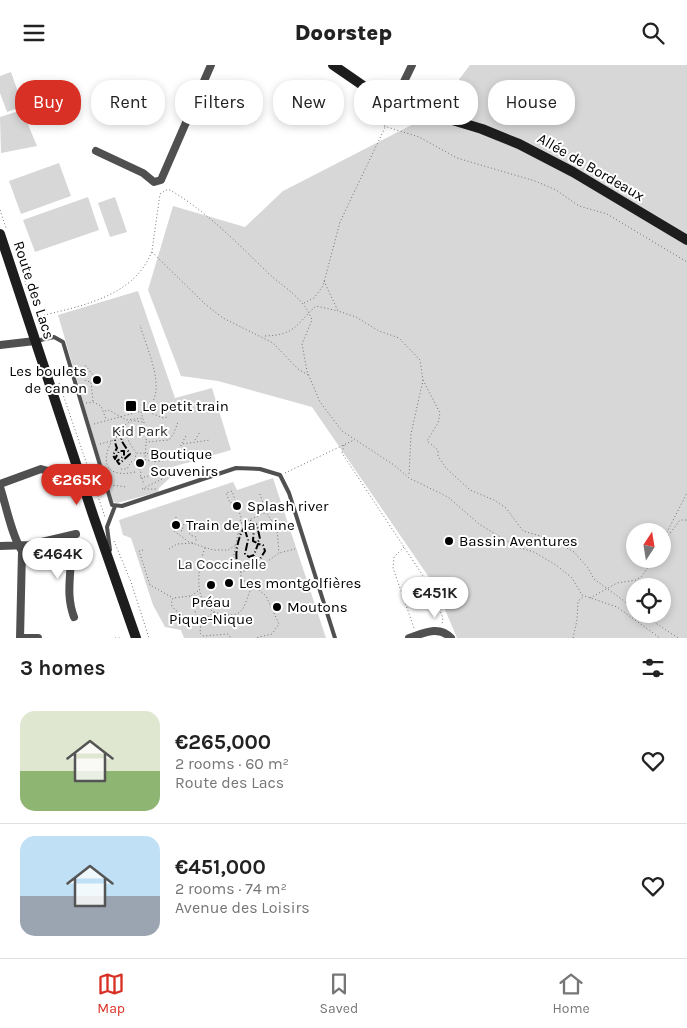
<!DOCTYPE html>
<html lang="en">
<head>
<meta charset="utf-8">
<style>
	body { margin:0; font-family:Karla,sans-serif; background:#f2f2f2; color:#222; height:100vh; display:flex; flex-direction:column; font-size:19px; white-space:nowrap }
	* { box-sizing:border-box; margin:0 }
	p { font-size:16px; color:#767676 }
	.icon { flex:none; width:28px; height:28px; fill:none; stroke:currentColor; stroke-width:2; stroke-linecap:round; stroke-linejoin:round }
	.map { position:relative; height:573px; overflow:hidden }
	.sheet { display:flex; flex-direction:column; background:#fff; flex:1 }
	.sheet>* { flex:none }
	.banner { position:absolute; left:15px; top:15px; width:658px; height:45px; display:flex; gap:10px }
	.needle { width:32px; rotate:12deg }
	.tools { position:absolute; left:626px; top:458px; display:grid; gap:10px }
	.tools a { display:grid; place-items:center; width:45px; height:45px; border-radius:50%; background:#fff; box-shadow:0 2px 8px #0003; font-size:25px }
	.price { position:absolute; translate:-50% -42px; padding:0 11px; border-radius:18px; background:#fff; color:#222; font-size:16px; line-height:32px; filter:drop-shadow(0 1px 2px #0008) }
	.price::after { content:''; position:absolute; left:50%; top:30px; width:15px; height:11px; margin-left:-8px; background:inherit; clip-path:polygon(0 0,100% 0,50% 100%) }
	.price.current { background:#d93025; color:#fff }
	ul { padding:0; list-style:none }
	li { display:flex; align-items:center; gap:15px; height:125px; padding:0 20px }
	li+li { border-top:1px solid #e0e0e0 }
	li span { display:grid; place-items:center; flex:none; width:140px; height:100px; border-radius:15px; color:#555 }
	li>.icon { margin-inline-start:auto }
	span .icon { width:60px; height:60px; fill:#fffc; stroke-width:1 }
	li b { font-size:21px }
	h2 { display:flex; justify-content:space-between; align-items:center; height:60px; padding:0 20px; font-size:21px }
	.chip { padding:0 18px; border-radius:20px; background:#fff; box-shadow:0 2px 8px #0003; font-size:18px; line-height:45px }
	.chip.current { background:#d93025; color:#fff }
	header { display:flex; justify-content:space-between; align-items:center; height:65px; padding:0 20px; background:#fff; font-size:22px; font-weight:800 }
	.dock { display:flex; justify-content:space-around; align-items:center; height:70px; border-top:1px solid #e0e0e0; background:#fff; font-size:14px; color:#767676 }
	.dock a { display:grid; justify-items:center; gap:2px }
	.dock .current { color:#d93025 }
	.map>svg:first-child { display:block }
	.green { fill:#d7d7d7; fill-rule:evenodd }
	.lines { fill:none; stroke-linecap:round; stroke-linejoin:round }
	.path { stroke:#727272; stroke-width:1; stroke-dasharray:1 2.5; stroke-linecap:butt }
	.lane { stroke:#505050; stroke-width:4 }
	.street { stroke:#505050; stroke-width:8 }
	.secondary { stroke:#1d1d1d; stroke-width:10 }
	.rail { stroke:#000; stroke-width:2; stroke-dasharray:8 2.5 1 2.5; stroke-linecap:butt }
	.poi-dot { fill:#000; stroke:#fff; stroke-width:2 }
	.labels { text-anchor:middle; stroke-width:4; stroke-linejoin:round; paint-order:stroke }
	.street-label { font-size:15px; fill:#000; stroke:#fff }
	.poi-label { font-size:15px; fill:#000; stroke:#fff; text-anchor:start }
	.park-label { font-size:15px; fill:#2e2e2e; stroke:#fff }
</style>
</head>
<body>
<header><svg class="icon" aria-label="menu" viewBox="0 0 24 24"><path d="M4 6h16M4 12h16M4 18h16"/></svg>Doorstep<svg class="icon" aria-label="search" viewBox="0 0 24 24"><circle cx="10" cy="10" r="6"/><path d="M15 15l6 6"/></svg></header>
<div class="map">
<svg width="687" height="573" viewBox="0 0 687 573">
	<rect width="100%" height="100%" fill="#fff"/>
	<path class="green" d="M470 0H687V573H457L435 521 312 342 218 316 181 311 148 225 173 141 245 162 283 126 433 49ZM635 466H662V494H635ZM635 521H662V549H635Z
		M11 7 23 41 7 47 0 28V11Z
		M22 45 37 81 1 88 0 52Z
		M59 98 71 131 21 149 9 116Z
		M88 132 99 165 35 187 23 155Z
		M115 132 127 167 110 172 98 138Z
		M138 226 175 333 212 323 231 385 169 403 171 412 159 423 158 427 117 438 112 436 58 250Z
		M273 413 326 573H184L181 565 165 562 153 540 131 473 123 470 119 455 233 417 237 425Z"/>
	<g class="lines">
		<path class="path" d="M384 61 419 72 457 93 535 116 556 125 579 141 607 149 687 197
			M0 145 6 163
			M152 187 205 239 223 253 273 278 298 304 308 310
			M23 209 26 220
			M324 216 338 246 356 252 379 266 399 273 420 295 423 315 411 369 409 411
			M304 238 314 233 323 221 340 157 389 54
			M36 250 39 260
			M37 252C79 241 134 233 152 186L160 129 166 125H170C206 146 235 176 265 205 282 222 303 231 312 255L302 279 307 306 320 337 342 366 394 400 409 413 448 432 479 459 517 482 534 487 556 500 572 513 582 530 617 542 660 573
			M265 271C296 270 296 259 316 241L338 246
			M423 315 440 348 438 358 427 376 438 385V391L446 403 470 425 494 435 506 443 523 466 551 474 574 487 588 503 594 514 635 544
			M59 318 105 452
			M93 336 91 317 86 316 83 312 85 300 93 310
			M86 338 93 337 101 341 106 354
			M105 346 109 345 126 355 143 353
			M146 346 163 353 168 352
			M141 347 147 368 146 376
			M94 359 145 345C170 329 146 283 140 260
			M125 362 129 377 136 388
			M195 375 200 367
			M182 378 187 369
			M100 379 111 376
			M344 380 342 388 431 523 443 553 442 559
			M155 389 161 385
			M145 395 146 377 169 375 174 368 178 357
			M155 397 154 389 137 388C132 397 138 401 141 408L140 413 161 408 165 409 164 413 142 424H157
			M121 404H127L131 397C152 389 163 409 182 379L210 375
			M135 407C89 417 107 371 129 357 133 354 139 357 144 357
			M285 408 354 375
			M142 413 144 420
			M110 420 127 422
			M260 429 266 447 277 464 279 488
			M235 442 233 437 230 438 226 428 232 426 241 452 232 500 241 507
			M176 452 175 463 177 464
			M241 458 265 448
			M178 464 182 466 185 455 188 456 190 470 196 472V477
			M174 466 189 477 213 485H228L236 480
			M239 468 240 473
			M114 476 131 517 149 573
			M662 477 687 428
			M662 479 680 455H687
			M404 482 394 492 393 503 414 563
			M205 483C197 503 192 544 221 549 225 549 231 551 236 549 247 546 246 528 254 521L266 531 279 559 272 569 255 573
			M169 484 177 479 195 478
			M143 485 139 486 150 520 173 533
			M254 521 241 514V507L261 501 279 488 295 484
			M198 526 191 531 197 553 201 557 214 547
			M190 531 173 533 171 539C176 549 186 551 196 553
			M590 533 617 518 636 515 642 511 654 494
			M642 549 678 573
			M201 558 200 568 203 571 228 569 231 573
			M115 573H121
			M573 573 577 555 578 536 583 532"/>
		<path class="lane" d="M36 276 54 272 63 277 112 440 122 441 236 403 260 404 280 410 289 428 335 573
			M110 485 107 462 115 441"/>
		<path class="street" d="M399 27 412 0
			M96 86 143 108 154 117 161 115 211 0
			M0 280 35 276
			M0 419 41 404 48 406 54 420
			M0 422C6 440 12 472 22 486L20 573
			M68 471C76 500 63 523 74 552
			M0 481 29 480 76 469
			M20 573H38
			M409 573C424 568 439 560 451 573"/>
		<path class="secondary" d="M333 0 365 22 384 31
			M381 41a14 14 0 1 1 28 0a14 14 0 1 1-28 0Z
			M409 39 426 47 482 64 519 79 573 107 687 175
			M0 169 93 450 136 573"/>
		<path class="rail" d="M121 365 124 368 121 375 130 389 119 399 117 396 124 391V386H119L115 394 113 390 117 383C114 377 114 369 121 365Z
			M250 456 257 460 260 474 257 478 253 476 254 463 247 461 245 465 248 475 245 489 249 492 254 490 258 479 263 480 265 486 260 494 239 501C232 492 240 462 250 456Z"/>
	</g>
	<g class="poi-dot">
		<circle cx="97" cy="315" r="5"/>
		<rect x="125" y="335" width="12" height="12" rx="2.5"/>
		<circle cx="140" cy="398" r="5"/>
		<circle cx="237" cy="441" r="5"/>
		<circle cx="176" cy="460" r="5"/>
		<circle cx="449" cy="476" r="5"/>
		<circle cx="229" cy="518" r="5"/>
		<circle cx="211" cy="520" r="5"/>
		<circle cx="277" cy="542" r="5"/>
	</g>
	<g class="labels">
		<g class="street-label">
			<text transform="translate(591 102) rotate(30)" y="5">Allée de Bordeaux</text>
			<text transform="translate(34 225) rotate(72)" y="5">Route des Lacs</text>
		</g>
		<g class="poi-label">
			<text x="87" y="311" text-anchor="end">Les boulets<tspan x="87" dy="17">de canon</tspan></text>
			<text x="142" y="346">Le petit train</text>
			<text x="150" y="394">Boutique<tspan x="150" dy="17">Souvenirs</tspan></text>
			<text x="247" y="446">Splash river</text>
			<text x="186" y="465">Train de la mine</text>
			<text x="459" y="481">Bassin Aventures</text>
			<text x="239" y="523">Les montgolfières</text>
			<text x="211" y="542" text-anchor="middle">Préau<tspan x="211" dy="17">Pique-Nique</tspan></text>
			<text x="287" y="547">Moutons</text>
		</g>
		<g class="park-label">
			<text x="140" y="371">Kid Park</text>
			<text x="222" y="504">La Coccinelle</text>
		</g>
	</g>
</svg>
<div class="tools">
<a><svg class="needle" viewBox="-14 -14 28 28"><path d="M0-13l5 13h-10z" fill="#e53935"/><path d="M0 13l5-13h-10z" fill="#767676"/></svg></a>
<a><svg class="icon" aria-label="locate" viewBox="0 0 24 24"><circle cx="12" cy="12" r="6"/><path d="M12 2v4M12 18v4M2 12h4M18 12h4"/></svg></a>
</div>
<b class="price current" style="left:77px;top:441px">€265K</b>
<b class="price" style="left:58px;top:515px">€464K</b>
<b class="price" style="left:435px;top:554px">€451K</b>
<div class="banner">
<a class="chip current">Buy</a>
<a class="chip">Rent</a>
<a class="chip">Filters</a>
<a class="chip">New</a>
<a class="chip">Apartment</a>
<a class="chip">House</a>
</div>
</div>
<section class="sheet">
<h2>3 homes<svg class="icon" aria-label="filters" viewBox="0 0 24 24"><path d="M4 7h16M4 17h16"/><circle cx="9" cy="7" r="2"/><circle cx="15" cy="17" r="2"/></svg></h2>
<ul>
<li><span style="background:linear-gradient(#dfe7d0 60%,#8fb573 0)"><svg class="icon" aria-label="home" viewBox="0 0 24 24"><path d="M3 11l9-7 9 7M6 9v11h12V9"/></svg></span><div><b>€265,000</b><p>2 rooms · 60 m²</p><p>Route des Lacs</p></div><svg class="icon" aria-label="heart" viewBox="0 0 24 24"><path d="M12 20l-8-8c-3-5 5-10 8-4 3-6 11-1 8 4z"/></svg></li>
<li><span style="background:linear-gradient(#bfe0f5 60%,#9aa5b1 0)"><svg class="icon" aria-label="home" viewBox="0 0 24 24"><path d="M3 11l9-7 9 7M6 9v11h12V9"/></svg></span><div><b>€451,000</b><p>2 rooms · 74 m²</p><p>Avenue des Loisirs</p></div><svg class="icon" aria-label="heart" viewBox="0 0 24 24"><path d="M12 20l-8-8c-3-5 5-10 8-4 3-6 11-1 8 4z"/></svg></li>
</ul>
</section>
<nav class="dock">
<a class="current"><svg class="icon" aria-label="map" viewBox="0 0 24 24"><path d="M3 6l6-2 6 2 6-2v14l-6 2-6-2-6 2zM9 4v14M15 6v14"/></svg>Map</a>
<a><svg class="icon" aria-label="saved" viewBox="0 0 24 24"><path d="M7 4h10v16l-5-4-5 4z"/></svg>Saved</a>
<a><svg class="icon" aria-label="home" viewBox="0 0 24 24"><path d="M3 11l9-7 9 7M6 9v11h12V9"/></svg>Home</a>
</nav>
</body>
</html>
